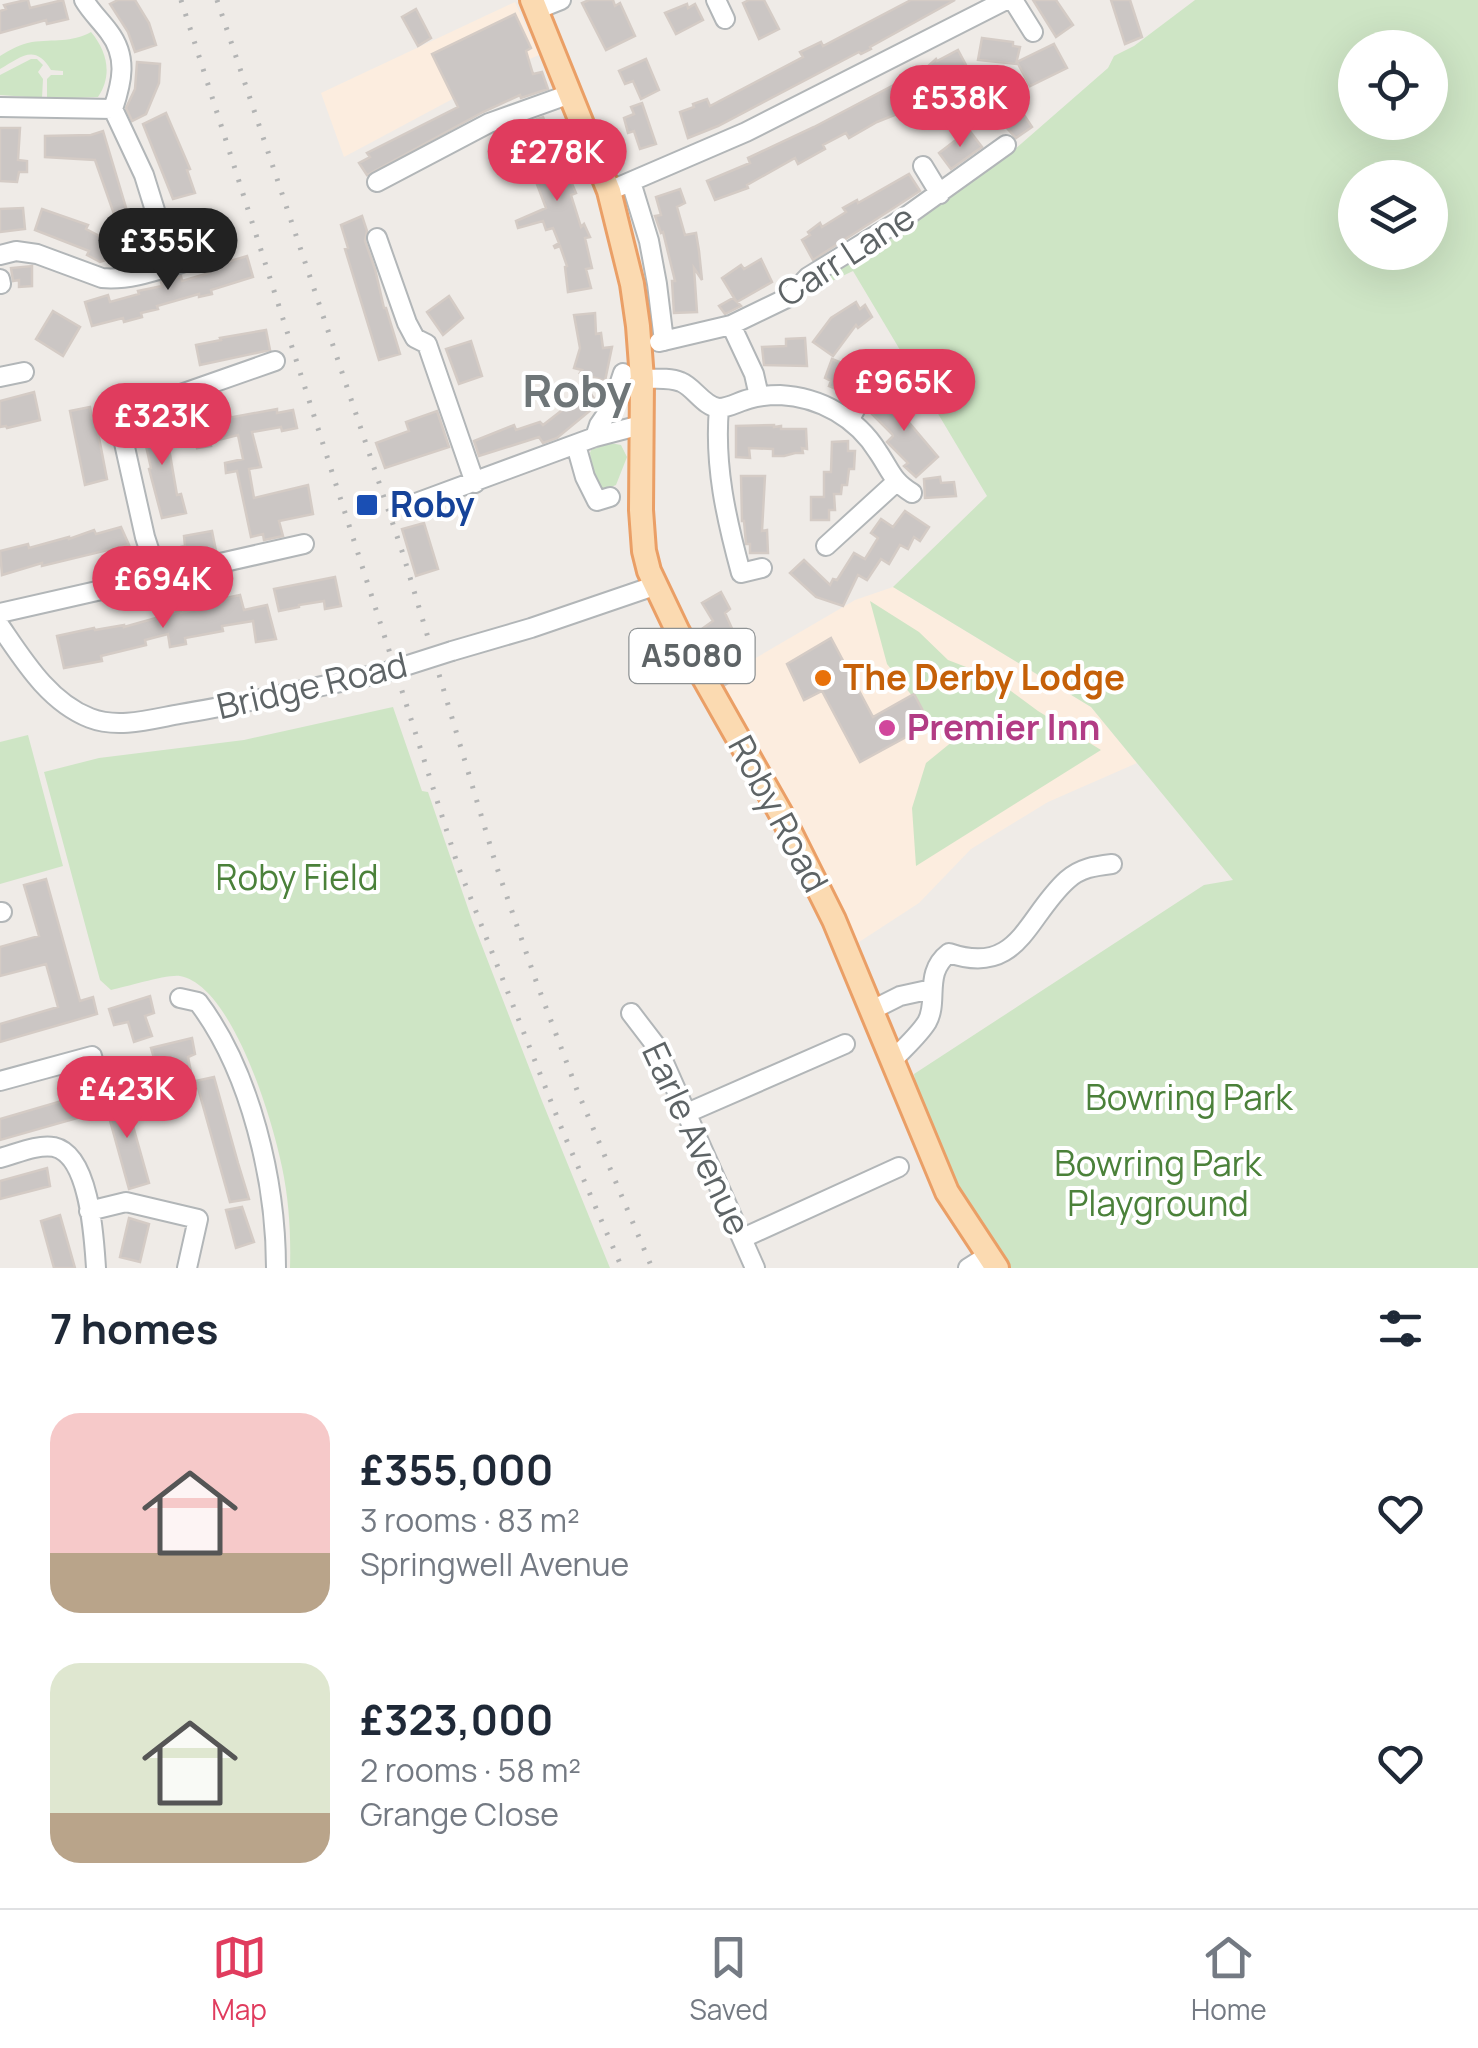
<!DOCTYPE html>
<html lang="en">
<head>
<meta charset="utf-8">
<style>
	body { margin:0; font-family:Manrope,sans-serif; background:#f6f6f7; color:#1f2937; height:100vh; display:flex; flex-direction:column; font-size:38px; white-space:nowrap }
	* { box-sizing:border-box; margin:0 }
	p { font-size:32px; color:#747a83 }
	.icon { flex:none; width:55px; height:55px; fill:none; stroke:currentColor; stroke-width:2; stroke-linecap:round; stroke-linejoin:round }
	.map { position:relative; height:1268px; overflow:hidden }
	.panel { display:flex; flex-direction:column; background:#fff; flex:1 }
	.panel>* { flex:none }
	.buttons { position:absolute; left:1338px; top:30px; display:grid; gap:20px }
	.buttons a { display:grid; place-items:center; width:110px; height:110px; border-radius:50%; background:#fff; box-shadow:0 10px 40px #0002; font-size:50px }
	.price { position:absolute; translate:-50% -85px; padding:0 22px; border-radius:35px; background:#e03c5e; color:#fff; font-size:32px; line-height:65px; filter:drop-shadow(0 2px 5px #0008) }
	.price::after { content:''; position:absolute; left:50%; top:60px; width:30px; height:22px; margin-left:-15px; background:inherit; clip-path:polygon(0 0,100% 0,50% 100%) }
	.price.current { background:#222; color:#fff }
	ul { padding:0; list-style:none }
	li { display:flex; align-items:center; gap:30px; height:250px; padding:0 50px }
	li span { display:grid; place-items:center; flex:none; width:280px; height:200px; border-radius:30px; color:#555 }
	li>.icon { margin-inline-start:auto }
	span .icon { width:120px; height:120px; fill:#fffc; stroke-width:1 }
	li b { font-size:42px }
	h2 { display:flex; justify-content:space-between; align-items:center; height:120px; padding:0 50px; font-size:42px }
	.tabs { display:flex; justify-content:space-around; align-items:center; height:140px; border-top:2px solid #e0e1e3; background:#fff; font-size:28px; color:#747a83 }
	.tabs a { display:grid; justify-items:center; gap:5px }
	.tabs .current { color:#e03c5e }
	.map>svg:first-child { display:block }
	.commercial { fill:#fceddf }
	.green { fill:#cee5c5; fill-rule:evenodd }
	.building { fill:#cbc6c4; stroke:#d4cbc5; stroke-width:2.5 }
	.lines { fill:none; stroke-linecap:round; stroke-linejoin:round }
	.minor-casing { stroke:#b2b6b8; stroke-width:22 }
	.major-casing { stroke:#ea9f66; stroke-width:28 }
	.minor { stroke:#fff; stroke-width:18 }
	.major { stroke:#fbdab1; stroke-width:22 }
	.rail { stroke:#b3b4b4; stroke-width:5; stroke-dasharray:2.5 12; stroke-linecap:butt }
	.minor-bridge-casing { stroke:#b2b6b8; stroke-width:22; stroke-linecap:butt }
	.minor-bridge { stroke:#fff; stroke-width:18 }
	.transit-dot { fill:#1a4fb4; stroke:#fff; stroke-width:4 }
	.food-dot { fill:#e8710a; stroke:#fff; stroke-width:4 }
	.hotel-dot { fill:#d1479c; stroke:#fff; stroke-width:4 }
	.labels { text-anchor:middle; stroke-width:8; stroke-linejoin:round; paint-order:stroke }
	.shield { fill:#fff; stroke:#8e9294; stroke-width:2.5 }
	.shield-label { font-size:32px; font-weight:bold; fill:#5e6466 }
	.street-label { font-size:35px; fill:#5e6466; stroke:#fff }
	.transit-label { font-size:35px; font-weight:bold; fill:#164399; stroke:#fff; text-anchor:start }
	.food-label { font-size:35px; font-weight:bold; fill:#c56008; stroke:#fff; text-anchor:start }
	.hotel-label { font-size:35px; font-weight:bold; fill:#b23c85; stroke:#fff; text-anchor:start }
	.park-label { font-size:35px; fill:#4b813a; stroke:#fff }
	.district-label { font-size:45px; font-weight:bold; fill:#6f7678; stroke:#fff }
</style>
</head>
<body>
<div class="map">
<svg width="1478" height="1268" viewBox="0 0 1478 1268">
	<rect width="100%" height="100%" fill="#efebe7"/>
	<path class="commercial" d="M515 2 539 55 514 66 344 157 321 93Z
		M893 587 1091 707 1137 763 1048 802 971 849 919 903 856 944 823 870 718 680 855 600Z"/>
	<path class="green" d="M1195 0H1478V1268H997L925 1142 914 1074 1204 885 1233 880 1091 707 893 587 987 496 853 271 813 290 810 283 949 196 1014 150 1108 68 1114 56 1134 46ZM1355 48H1430V122H1355ZM1355 178H1430V252H1355Z
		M91 32C107 51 113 75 98 97L47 99V79L51 75H63V71L51 70C35 43 21 57 0 69V56C10 50 20 44 32 42 54 39 71 43 91 32Z
		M31 59H37L43 65 38 72 43 79 42 98 0 95V75Z
		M610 443 621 445 627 457 616 485 611 487 612 491 603 490 595 482 590 453 591 450Z
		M870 601 919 632 948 660 992 677 1038 711 1101 750 916 866 912 808 926 763 953 741 920 706 887 664Z
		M393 707 422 791 428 792 472 920 542 1101 610 1268H290C291 1234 289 1200 282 1167 273 1121 232 985 180 976 167 974 126 987 111 990L100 980 44 772 99 758 244 740Z
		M28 735 63 866 0 884V742Z"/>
	<path class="building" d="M26 0H28L30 8 63 0 68 19 47 24 46 20 0 33V11L6 9 4 5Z
		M118 0H135L149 23 156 45 135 52 128 32 110 4Z
		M589 0H613L615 6 620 3 635 36 606 50 582 3Z
		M749 0H764L779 29 759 39 743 3Z
		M911 0H955L870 47 871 49 861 54 859 52 718 126 688 138 680 112 694 107 693 104 707 99 710 106 803 57 800 52 821 42 823 46Z
		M1033 0H1056L1073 25 1056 37Z
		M1111 0H1130L1142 37 1125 44Z
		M687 4 688 8 695 4 703 20 676 34 665 13Z
		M416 9 431 38 418 46 402 17Z
		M515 14 531 48 526 51 533 74 542 72 548 89 521 98 520 95 483 112 367 175 359 163 370 157 367 153 458 107 432 54Z
		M982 38 1013 42V46L1020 47 1016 64 978 60Z
		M1054 44 1067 68 1030 86 1017 62Z
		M958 50 966 65V70L899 105 902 112 877 122 849 138 846 133 823 145 825 149 798 164 795 158 747 185 748 188 715 200 707 181 750 163 748 158 814 127 926 68 936 59 937 61Z
		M646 59 659 90 641 99 633 81 625 84 619 71Z
		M137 62 160 64 159 83 146 114 132 121 126 108 135 89Z
		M642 103 656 144 640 149 634 131 628 133 624 118 634 114 631 107Z
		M1022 112 1032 127 1016 138 1005 126Z
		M166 113 190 169 187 170 195 193 173 199 143 124Z
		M543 117 563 174 567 172 576 193 571 195 581 227 584 224 590 237 585 238 592 268 586 269 591 288 568 292 565 267 567 266 560 246 555 248 554 246 559 243 553 228 546 230 543 221 518 228 516 221 546 208 535 179 538 177 517 126Z
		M0 128H20L18 160 27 161V172H19L17 182 0 181Z
		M969 130 982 147 951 169 939 153Z
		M103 131 127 211 114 214 95 160 45 157V136L91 135Z
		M909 174 920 191 813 260 802 240 810 235 808 232 820 223 822 227 846 212 843 208 857 200 858 203Z
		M680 189 685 203 677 207 685 235 696 233 699 251 702 280 694 268 697 312 674 313 672 281H675L663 232 661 233 655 216 661 215 656 197Z
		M23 208 25 229 0 232V209Z
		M42 209 88 225 86 229 109 241 140 231 145 252 122 259 121 255 100 262 87 255 89 251 35 230Z
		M201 210 209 238 188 244 179 217Z
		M362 216 367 231 365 241 375 269 384 308H386L400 354 379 360 345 249 348 248 341 225Z
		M247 256 253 277 211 290 212 294 199 297V294L157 306 158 309 141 313 142 317 124 322 123 318 92 326 85 302 108 295 110 302 139 294 138 291 162 286 161 282 181 276 182 281 209 273 210 267Z
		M761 259 772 282 737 302 741 306 725 314 719 306 733 298 736 301 722 278 741 265 744 269Z
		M32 266V286L19 287V280L13 281 11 268Z
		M449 296 463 318 443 335 427 312Z
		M856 302 860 309 865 305 872 317 858 328 856 325 833 356 813 342 831 318Z
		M53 311 80 327 63 356 36 339Z
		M595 313 596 334 601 333 603 348 612 347 605 381 580 373 582 370 574 368 580 348 574 315Z
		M266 330 270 350 200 365 196 345 221 340 220 338Z
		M805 338 807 366 764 365 762 347 786 346V339Z
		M471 341 482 376 459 384 446 349Z
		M832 359 849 366 841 391 829 386 831 381 825 378Z
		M894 389 906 401 900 406 904 410 901 413 938 457 916 477 904 466 908 463 887 442 893 436 892 434 870 412Z
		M588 390 598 404 557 438 543 443 539 437 479 456 474 441 514 425 516 430 540 422 543 425Z
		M34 392 40 420 7 428 6 426 0 427V401Z
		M90 407 92 418 95 417 107 479 85 485 70 411Z
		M277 409V413L293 410 297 428 282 431 281 427 252 432 261 467 249 469 254 498 308 485 313 514 279 521 283 536 264 540 263 534 251 537 237 471 226 473 225 463 243 459 238 435 210 442 211 446 197 448 193 429 206 426V422Z
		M437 411 449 447 385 468 376 443 409 431 406 422Z
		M165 416 169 437H167L177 495 181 494 186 513 162 518 149 469 151 468 146 446 148 445 143 421Z
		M774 425V427L781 426V429H806L807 449 802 448 803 453H795L784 456H773V449L749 448 750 458 736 457V426Z
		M848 441V451H855L854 469H849L847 485H842L841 494H834L835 510H829V520H811V497H824V472H831L832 442Z
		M741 476H765L762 531 767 530 768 553H750V544H746L744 521H742Z
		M940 477 941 483 954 482 956 496 925 498 924 479Z
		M905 511 929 527 920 541 914 537 908 549 900 545 889 564 881 559 867 580 858 575 843 606 816 597 790 573 804 560 830 585 833 579 837 580 854 553 865 559 878 538 871 533 881 519 893 527Z
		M424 523 438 569 416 576 402 529Z
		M121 527 129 545 42 566V563L2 575 0 551 28 544 29 548 69 537V539L94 530 96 534Z
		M212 531 216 551 168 562 165 551 185 546 184 536Z
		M335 577 341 606 325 609 324 601 299 605V607L279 611 274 589Z
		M721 592 730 609 725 613 734 633 730 636 737 645 720 654 734 679 725 685 696 633 713 621 702 603Z
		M240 595 244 610 267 605 276 639 256 642 253 621 222 626 223 631 185 638 186 644 170 647 168 634 145 640 146 645 101 656 102 661 64 668 57 636 94 628 95 630 124 625V627L181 611V613L221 603V599Z
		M831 638 873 717 914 694 930 724 860 762 822 691 804 700 787 664Z
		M46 879 80 1001 93 997 97 1014 0 1042V1024L58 1007 46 964 0 976V947L39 936 24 885Z
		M150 996 154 1013 145 1016 152 1036 134 1042 128 1022 114 1025 109 1009Z
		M192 1038 195 1054 188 1057 192 1077 174 1081 170 1062 156 1065 151 1048Z
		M214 1077 238 1163 249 1199 230 1202 196 1081Z
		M124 1094 149 1183 129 1189 104 1099Z
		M82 1095 88 1115 0 1140V1119Z
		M47 1168 50 1186 0 1199V1181Z
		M242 1207 254 1242 236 1248 226 1210Z
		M60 1215 75 1268H54L41 1221Z
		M129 1218 149 1224 140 1262 120 1257Z"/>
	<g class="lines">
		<defs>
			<path id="minor" d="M84 0C91 12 101 21 109 32 128 57 122 82 113 109L144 175 172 265
				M716 0 725 19
				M1013 0 1033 32
				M536 10 561 0
				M0 107 113 109
				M923 166 940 194
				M377 182 489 123 570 94
				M631 182 649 241 657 284 664 341
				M609 191 746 132 1006 0
				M377 238 407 323 415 338 427 344 475 483
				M0 255 16 251 37 254 102 278C134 281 165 267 195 259
				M0 279 1 284
				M731 325 754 374 759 396
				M659 342 731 325 789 297 808 277 904 218 1006 145
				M0 377 24 372
				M642 379C654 379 669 377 681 382 694 387 704 407 719 408 729 408 740 401 749 399 759 396 770 395 780 395 820 397 857 418 878 452 891 471 892 481 912 493
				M719 408C714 465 726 518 741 573L762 568
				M850 419 876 371
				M595 437 599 425 612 406 623 373
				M576 445 585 477 597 501 610 497
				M416 503 595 437 641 425
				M826 546 895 483
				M158 577 145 537 120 425 124 414 275 361
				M0 613 304 544
				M0 626C24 661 49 702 90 718 118 729 152 719 180 714 248 703 316 687 383 673
				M452 651 531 628 654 586
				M0 912H2
				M180 998 198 1002C251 1072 276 1182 276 1268
				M872 1010 900 996 932 989
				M631 1013 657 1047 755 1268
				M893 1060C904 1048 919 1035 927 1022 939 1001 923 973 949 953 1019 977 1026 917 1067 880 1080 868 1095 866 1112 864
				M0 1081 92 1056 99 1082
				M687 1113 845 1044
				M0 1158C16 1154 37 1144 54 1147 90 1155 94 1238 96 1268
				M89 1211 126 1202 198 1219 187 1268
				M743 1238 899 1167
				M968 1268 987 1256"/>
			<path id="major" d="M532 0 609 191 632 284 638 326 642 379 641 510 644 551 649 571 678 632 781 814 834 920 947 1192 997 1268"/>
		</defs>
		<use href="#minor" class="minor-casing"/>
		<use href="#major" class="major-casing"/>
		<use href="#minor" class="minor"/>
		<use href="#major" class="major"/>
		<path class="rail" d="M181 0 458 866 563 1132 622 1268
			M217 0 403 554 496 865 536 981 577 1090 652 1268"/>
		<defs>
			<path id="minor-bridge" d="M383 673 452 651"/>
		</defs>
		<use href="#minor-bridge" class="minor-bridge-casing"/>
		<use href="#minor-bridge" class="minor-bridge"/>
	</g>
	<rect class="transit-dot" x="355" y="493" width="24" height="24" rx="5"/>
	<circle class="food-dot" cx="823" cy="678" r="10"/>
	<circle class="hotel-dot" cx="887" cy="728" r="10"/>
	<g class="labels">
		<rect class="shield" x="629.5" y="629" width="125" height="54" rx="8"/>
		<g class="shield-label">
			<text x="692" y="667">A5080</text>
		</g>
		<g class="street-label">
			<text transform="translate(846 256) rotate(-33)" y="12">Carr Lane</text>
			<text transform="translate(312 686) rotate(-13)" y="12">Bridge Road</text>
			<text transform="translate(778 814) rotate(62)" y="12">Roby Road</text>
			<text transform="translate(696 1139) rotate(65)" y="12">Earle Avenue</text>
		</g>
		<g class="transit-label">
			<text x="390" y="517">Roby</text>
		</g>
		<g class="food-label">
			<text x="843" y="690">The Derby Lodge</text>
		</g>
		<g class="hotel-label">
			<text x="907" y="740">Premier Inn</text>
		</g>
		<g class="park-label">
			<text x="297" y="890">Roby Field</text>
			<text x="1189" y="1110">Bowring Park</text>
			<text x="1158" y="1176">Bowring Park<tspan x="1158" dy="40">Playground</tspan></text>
		</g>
		<g class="district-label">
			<text x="577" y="407">Roby</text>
		</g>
	</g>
</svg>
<div class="buttons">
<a><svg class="icon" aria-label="locate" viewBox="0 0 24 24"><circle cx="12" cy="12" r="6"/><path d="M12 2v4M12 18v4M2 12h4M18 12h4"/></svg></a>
<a><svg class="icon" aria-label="layers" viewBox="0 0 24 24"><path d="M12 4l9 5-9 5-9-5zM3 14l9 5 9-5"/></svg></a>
</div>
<b class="price" style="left:960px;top:150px">£538K</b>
<b class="price" style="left:557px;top:204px">£278K</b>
<b class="price current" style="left:168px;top:293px">£355K</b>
<b class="price" style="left:904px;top:434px">£965K</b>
<b class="price" style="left:162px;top:468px">£323K</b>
<b class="price" style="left:163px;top:631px">£694K</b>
<b class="price" style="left:127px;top:1141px">£423K</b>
</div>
<section class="panel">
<h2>7 homes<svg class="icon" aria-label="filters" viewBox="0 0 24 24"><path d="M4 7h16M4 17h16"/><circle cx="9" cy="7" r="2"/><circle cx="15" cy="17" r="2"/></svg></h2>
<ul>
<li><span style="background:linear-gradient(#f6c9c9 70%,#b9a48a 0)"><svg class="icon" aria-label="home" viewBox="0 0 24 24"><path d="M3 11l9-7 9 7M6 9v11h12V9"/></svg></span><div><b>£355,000</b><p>3 rooms · 83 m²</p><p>Springwell Avenue</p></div><svg class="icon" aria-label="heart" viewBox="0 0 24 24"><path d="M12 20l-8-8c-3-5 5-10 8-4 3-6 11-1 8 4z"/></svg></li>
<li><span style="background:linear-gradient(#dfe7d0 75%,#b9a48a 0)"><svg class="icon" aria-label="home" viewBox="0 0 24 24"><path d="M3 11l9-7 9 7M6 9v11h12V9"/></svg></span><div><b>£323,000</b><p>2 rooms · 58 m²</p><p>Grange Close</p></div><svg class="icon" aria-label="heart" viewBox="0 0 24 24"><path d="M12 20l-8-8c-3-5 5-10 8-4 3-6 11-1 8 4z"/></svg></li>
</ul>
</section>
<nav class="tabs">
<a class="current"><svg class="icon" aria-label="map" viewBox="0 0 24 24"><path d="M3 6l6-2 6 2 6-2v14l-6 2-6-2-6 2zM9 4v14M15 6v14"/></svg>Map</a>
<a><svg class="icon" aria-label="saved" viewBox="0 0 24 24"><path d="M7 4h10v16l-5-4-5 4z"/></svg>Saved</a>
<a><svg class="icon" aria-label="home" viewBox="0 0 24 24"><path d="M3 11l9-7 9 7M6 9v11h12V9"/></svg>Home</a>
</nav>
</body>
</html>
